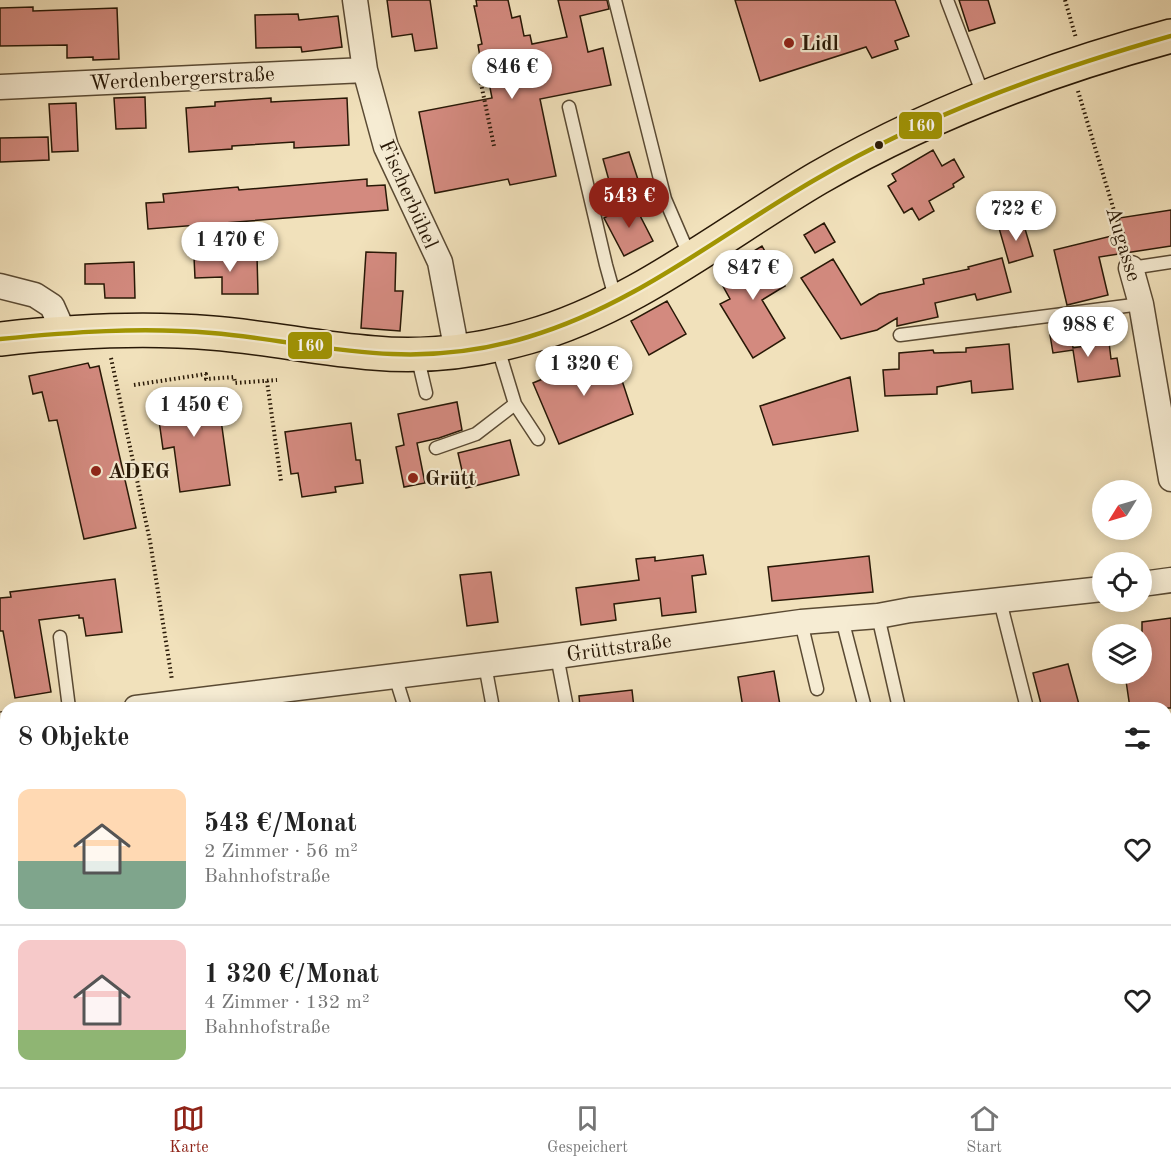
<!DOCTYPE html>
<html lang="de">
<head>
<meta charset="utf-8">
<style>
	body { margin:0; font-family:"Old Standard TT",serif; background:#f6f6f6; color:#222; height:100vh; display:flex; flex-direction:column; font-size:22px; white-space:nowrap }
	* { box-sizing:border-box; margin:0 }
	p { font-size:20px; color:#767676 }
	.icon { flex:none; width:33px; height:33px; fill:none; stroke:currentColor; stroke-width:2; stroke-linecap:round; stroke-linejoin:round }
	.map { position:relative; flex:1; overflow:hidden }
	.drawer { position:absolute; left:0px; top:702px; width:1172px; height:386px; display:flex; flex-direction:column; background:#fff; border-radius:18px 18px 0 0; box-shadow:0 3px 15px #0003 }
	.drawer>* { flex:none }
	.needle { width:39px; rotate:233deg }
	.buttons { position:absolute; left:1092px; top:480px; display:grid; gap:12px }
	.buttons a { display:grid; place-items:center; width:60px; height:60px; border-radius:50%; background:#fff; box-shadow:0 3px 15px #0003; font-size:30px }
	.price { position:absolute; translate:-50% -51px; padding:0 14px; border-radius:21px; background:#fff; color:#222; font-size:20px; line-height:39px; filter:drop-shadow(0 2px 3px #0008) }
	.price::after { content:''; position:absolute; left:50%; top:36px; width:18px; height:14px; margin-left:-9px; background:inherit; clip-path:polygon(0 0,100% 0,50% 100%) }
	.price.active { background:#8f2418; color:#fff }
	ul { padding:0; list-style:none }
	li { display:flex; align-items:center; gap:18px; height:150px; padding:0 18px }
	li+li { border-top:2px solid #e0e0e0 }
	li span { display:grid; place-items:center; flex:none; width:168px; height:120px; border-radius:12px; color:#555 }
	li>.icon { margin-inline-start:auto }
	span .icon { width:72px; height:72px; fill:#fffc; stroke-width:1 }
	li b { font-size:26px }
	h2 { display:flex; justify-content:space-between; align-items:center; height:72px; padding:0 18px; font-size:26px }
	.menu { display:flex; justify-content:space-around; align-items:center; height:84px; border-top:2px solid #e0e0e0; background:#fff; font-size:16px; color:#767676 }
	.menu a { display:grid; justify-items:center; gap:3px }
	.menu .active { color:#8f2418 }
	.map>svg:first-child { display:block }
	.building { fill:#d38a7f; stroke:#281806; stroke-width:1.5 }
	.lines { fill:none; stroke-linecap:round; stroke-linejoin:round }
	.lane-casing { stroke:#5a4a33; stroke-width:15 }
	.street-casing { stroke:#5a4a33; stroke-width:27 }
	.primary-casing { stroke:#281806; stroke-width:36 }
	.path { stroke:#281806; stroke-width:4; stroke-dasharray:1.5 3; stroke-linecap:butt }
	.lane { stroke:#f6ecd3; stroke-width:12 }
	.street { stroke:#f6ecd3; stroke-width:24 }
	.primary { stroke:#f1e1bb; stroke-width:33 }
	.bus-1-casing { stroke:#f6ecd3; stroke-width:9 }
	.bus-1 { stroke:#a19502; stroke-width:4.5 }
	.poi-dot { fill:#8f2418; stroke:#f6ecd3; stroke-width:2 }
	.bus-dot { fill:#281806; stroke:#f6ecd3; stroke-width:2 }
	.labels { text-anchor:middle; stroke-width:4.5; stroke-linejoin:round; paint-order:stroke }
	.poi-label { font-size:21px; font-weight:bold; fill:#281806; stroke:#f6ecd3; text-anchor:start }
	.street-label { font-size:21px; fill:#281806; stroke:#f6ecd3 }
	.line-badge { stroke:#f6ecd3; stroke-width:2 }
	.badge-label { font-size:16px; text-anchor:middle; font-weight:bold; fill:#fff }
</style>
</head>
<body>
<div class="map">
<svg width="1171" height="1087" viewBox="0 0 1171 1087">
	<rect width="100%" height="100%" fill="#f1e1bb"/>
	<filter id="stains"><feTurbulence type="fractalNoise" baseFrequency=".00333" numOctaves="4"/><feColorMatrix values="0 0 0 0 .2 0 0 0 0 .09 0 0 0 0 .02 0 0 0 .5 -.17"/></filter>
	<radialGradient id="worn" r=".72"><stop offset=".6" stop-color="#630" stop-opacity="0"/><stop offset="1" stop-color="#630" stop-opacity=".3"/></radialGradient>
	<path class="building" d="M387 0H430L437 48 415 51 412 34 392 37Z
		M476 0H508L512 18 520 16 524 36 530 35 532 44 567 37 558 0H607L609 9 580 16 588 52 603 48 611 85 540 99 556 176 510 185 508 179 435 193 419 112 492 98 485 62 481 63 478 45 482 44 474 6H477Z
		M735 0H895L909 36 895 41 898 49 872 58 866 47 760 81Z
		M959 0H988L995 23 969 31Z
		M33 7V11L117 8 119 59 93 60V57L67 58V45L0 46V8Z
		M298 14 299 20 338 16 342 47 302 52 301 47 256 48 255 15Z
		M145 97 146 128 116 129 114 98Z
		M271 98V102L347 98 349 145 294 148V142L232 146V149L189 152 186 108 215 106V102Z
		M76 103 78 151 52 152 49 104Z
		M48 137 49 160 0 162V138Z
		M933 150 942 166 954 159 964 177 953 184 954 187 929 201 934 211 919 220 912 208 904 213 888 186 896 181 892 174Z
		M629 152 643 195 615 202 603 159Z
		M367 179V186L385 185 388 210 148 229 146 203 164 202 163 194 238 187 239 190Z
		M633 202 653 241 624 256 604 218Z
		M1171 210V246L1099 257 1108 295 1067 305 1054 250 1124 233 1119 218Z
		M1023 222 1033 256 1009 263 999 228Z
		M824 223 835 242 815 253 804 235Z
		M762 246 785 286 762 300 785 338 753 358 720 304 730 299 719 279 729 273 726 268Z
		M366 252 396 253 395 291H403L400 331 361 328Z
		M257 256 258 294H222V277L195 278 194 257Z
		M1002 258 1011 292 977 300 975 294 935 303 938 317 897 326V318L877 330 841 339 801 278 833 259 861 305 879 294 924 284 923 279 969 269 968 267Z
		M134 262 135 298H105L104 284H85V264Z
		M667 301 686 334 649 355 631 321Z
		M1071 332 1073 348 1109 342 1111 359 1117 358 1120 376 1078 382 1073 350 1053 353 1050 335Z
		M1009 344 1013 389 972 393 971 381 937 387V394L885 396 883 370 899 369V353L933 350 934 353 966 352V348Z
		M612 350 633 414 559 444 533 383Z
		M88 363 90 368 99 366 136 528 84 539 57 420 49 421 42 392 33 394 29 376Z
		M850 377 858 431 773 445 760 406Z
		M183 388 184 395 217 391 230 485 180 492 174 447 163 449 155 392Z
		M457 402 462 430 439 438 417 443 425 483 404 487 396 447 404 445 398 414Z
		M351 423 356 460H360L363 483 335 487 336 492 302 497 298 473 291 474 285 432Z
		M510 440 519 475 466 488 458 453Z
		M703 555 706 574 692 576 696 612 662 616 660 598 614 604 616 620 581 625 576 588 639 580 636 559 655 557V561Z
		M869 556 873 592 772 601 768 567Z
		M491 572 498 622 467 626 460 575Z
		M115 579 122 632 86 636 83 618H79V615L39 620 51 692 15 698 3 631H0V598L11 597 10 592Z
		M1171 618V708H1130L1125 674H1142V622Z
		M1068 664 1080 708H1042L1033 673Z
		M774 671 780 705 743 708 738 677Z
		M632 690 634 708H580L579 696Z"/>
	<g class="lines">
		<defs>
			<path id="lane" d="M615 0 665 199 690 257
				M947 0 984 97
				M569 107 606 265 616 301
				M1131 268 1171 262
				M900 335 1141 304
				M497 345 515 404 538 439
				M417 355 426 393
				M436 448 476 434 515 404
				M1000 601 1027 708
				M878 616 899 708
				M842 619 865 708
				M801 622 817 689
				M60 637 69 708
				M557 656 567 708
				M485 665 493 708
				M395 676 405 708"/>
			<path id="street" d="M355 0 365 70 386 147 440 262 457 352
				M0 87 365 70
				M1131 268 1141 304 1171 479
				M0 286 35 295 52 306 64 333
				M1142 584 1171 580
				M136 708 557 656 801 622 878 616 910 610 1102 589
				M0 725 6 724"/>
			<path id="primary" d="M0 339C71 331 141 327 212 333 266 337 319 349 374 353 426 358 478 351 528 337 631 309 726 232 818 178 929 114 1048 69 1171 36"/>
		</defs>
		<use href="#lane" class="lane-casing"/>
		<use href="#street" class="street-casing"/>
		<use href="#primary" class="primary-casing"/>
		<path class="path" d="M1065 0 1076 38
			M479 74 494 146
			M1078 91 1125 247
			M111 358 150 541 172 680
			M267 381 281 481
			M134 385 206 374V379L234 377 235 383 277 380"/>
		<use href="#lane" class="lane"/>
		<use href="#street" class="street"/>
		<use href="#primary" class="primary"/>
		<defs>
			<path id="bus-1" d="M0 339C71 332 141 327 212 333 273 338 332 352 392 354 438 356 485 350 528 337 636 305 722 233 818 178 928 114 1048 71 1171 36"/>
		</defs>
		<use href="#bus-1" class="bus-1-casing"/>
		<use href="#bus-1" class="bus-1"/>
	</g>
	<g class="poi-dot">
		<circle cx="789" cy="43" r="6"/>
		<circle cx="96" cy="471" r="6"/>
		<circle cx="413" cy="478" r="6"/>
	</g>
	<circle class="bus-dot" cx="879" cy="145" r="5"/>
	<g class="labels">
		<g class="poi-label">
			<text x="801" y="50">Lidl</text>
			<text x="108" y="478">ADEG</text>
			<text x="425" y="485">Grütt</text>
		</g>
		<g class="street-label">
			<text transform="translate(182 78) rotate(-3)" y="7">Werdenbergerstraße</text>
			<text transform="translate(409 194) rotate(66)" y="7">Fischerbühel</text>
			<text transform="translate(1124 244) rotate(73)" y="7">Augasse</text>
			<text transform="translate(619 647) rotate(-8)" y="7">Grüttstraße</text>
		</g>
	</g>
	<g class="line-badge">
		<rect x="898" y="111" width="45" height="29" rx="6" fill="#a19502"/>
		<rect x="287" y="331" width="46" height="29" rx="6" fill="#a19502"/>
	</g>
	<g class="badge-label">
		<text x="921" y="131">160</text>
		<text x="310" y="351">160</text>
	</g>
	<rect width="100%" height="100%" filter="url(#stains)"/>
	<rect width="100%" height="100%" fill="url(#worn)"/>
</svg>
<div class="buttons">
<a><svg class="needle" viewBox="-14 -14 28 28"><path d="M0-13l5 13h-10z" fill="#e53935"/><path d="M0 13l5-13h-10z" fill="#767676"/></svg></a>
<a><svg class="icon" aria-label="locate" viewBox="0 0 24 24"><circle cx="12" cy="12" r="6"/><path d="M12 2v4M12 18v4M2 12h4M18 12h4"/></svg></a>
<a><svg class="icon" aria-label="layers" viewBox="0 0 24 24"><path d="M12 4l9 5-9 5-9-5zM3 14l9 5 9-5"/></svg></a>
</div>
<b class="price" style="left:512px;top:100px">846 €</b>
<b class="price active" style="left:629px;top:229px">543 €</b>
<b class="price" style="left:1016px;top:242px">722 €</b>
<b class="price" style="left:230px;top:273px">1 470 €</b>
<b class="price" style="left:753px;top:301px">847 €</b>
<b class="price" style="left:1088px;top:358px">988 €</b>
<b class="price" style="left:584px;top:397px">1 320 €</b>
<b class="price" style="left:194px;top:438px">1 450 €</b>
<section class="drawer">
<h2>8 Objekte<svg class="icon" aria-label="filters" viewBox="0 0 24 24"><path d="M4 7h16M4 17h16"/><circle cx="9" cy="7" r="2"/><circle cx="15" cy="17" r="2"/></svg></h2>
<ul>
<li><span style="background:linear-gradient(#ffd9b3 60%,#7fa58c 0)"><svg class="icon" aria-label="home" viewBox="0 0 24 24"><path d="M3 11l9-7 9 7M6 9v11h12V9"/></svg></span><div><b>543 €/Monat</b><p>2 Zimmer · 56 m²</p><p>Bahnhofstraße</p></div><svg class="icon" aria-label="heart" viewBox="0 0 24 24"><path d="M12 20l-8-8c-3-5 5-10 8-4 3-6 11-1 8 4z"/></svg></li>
<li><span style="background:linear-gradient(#f6c9c9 75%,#8fb573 0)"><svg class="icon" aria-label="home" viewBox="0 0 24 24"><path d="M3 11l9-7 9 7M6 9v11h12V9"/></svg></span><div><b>1 320 €/Monat</b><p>4 Zimmer · 132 m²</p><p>Bahnhofstraße</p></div><svg class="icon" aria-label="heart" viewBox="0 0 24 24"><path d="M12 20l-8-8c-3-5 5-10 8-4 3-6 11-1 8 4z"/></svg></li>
</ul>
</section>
</div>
<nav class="menu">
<a class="active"><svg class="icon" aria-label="map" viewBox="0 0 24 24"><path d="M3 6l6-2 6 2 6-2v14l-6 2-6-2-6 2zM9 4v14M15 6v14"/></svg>Karte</a>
<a><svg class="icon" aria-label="saved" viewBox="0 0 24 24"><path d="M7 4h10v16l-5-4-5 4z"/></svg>Gespeichert</a>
<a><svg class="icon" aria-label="home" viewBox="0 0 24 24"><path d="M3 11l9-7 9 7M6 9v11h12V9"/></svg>Start</a>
</nav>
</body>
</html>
